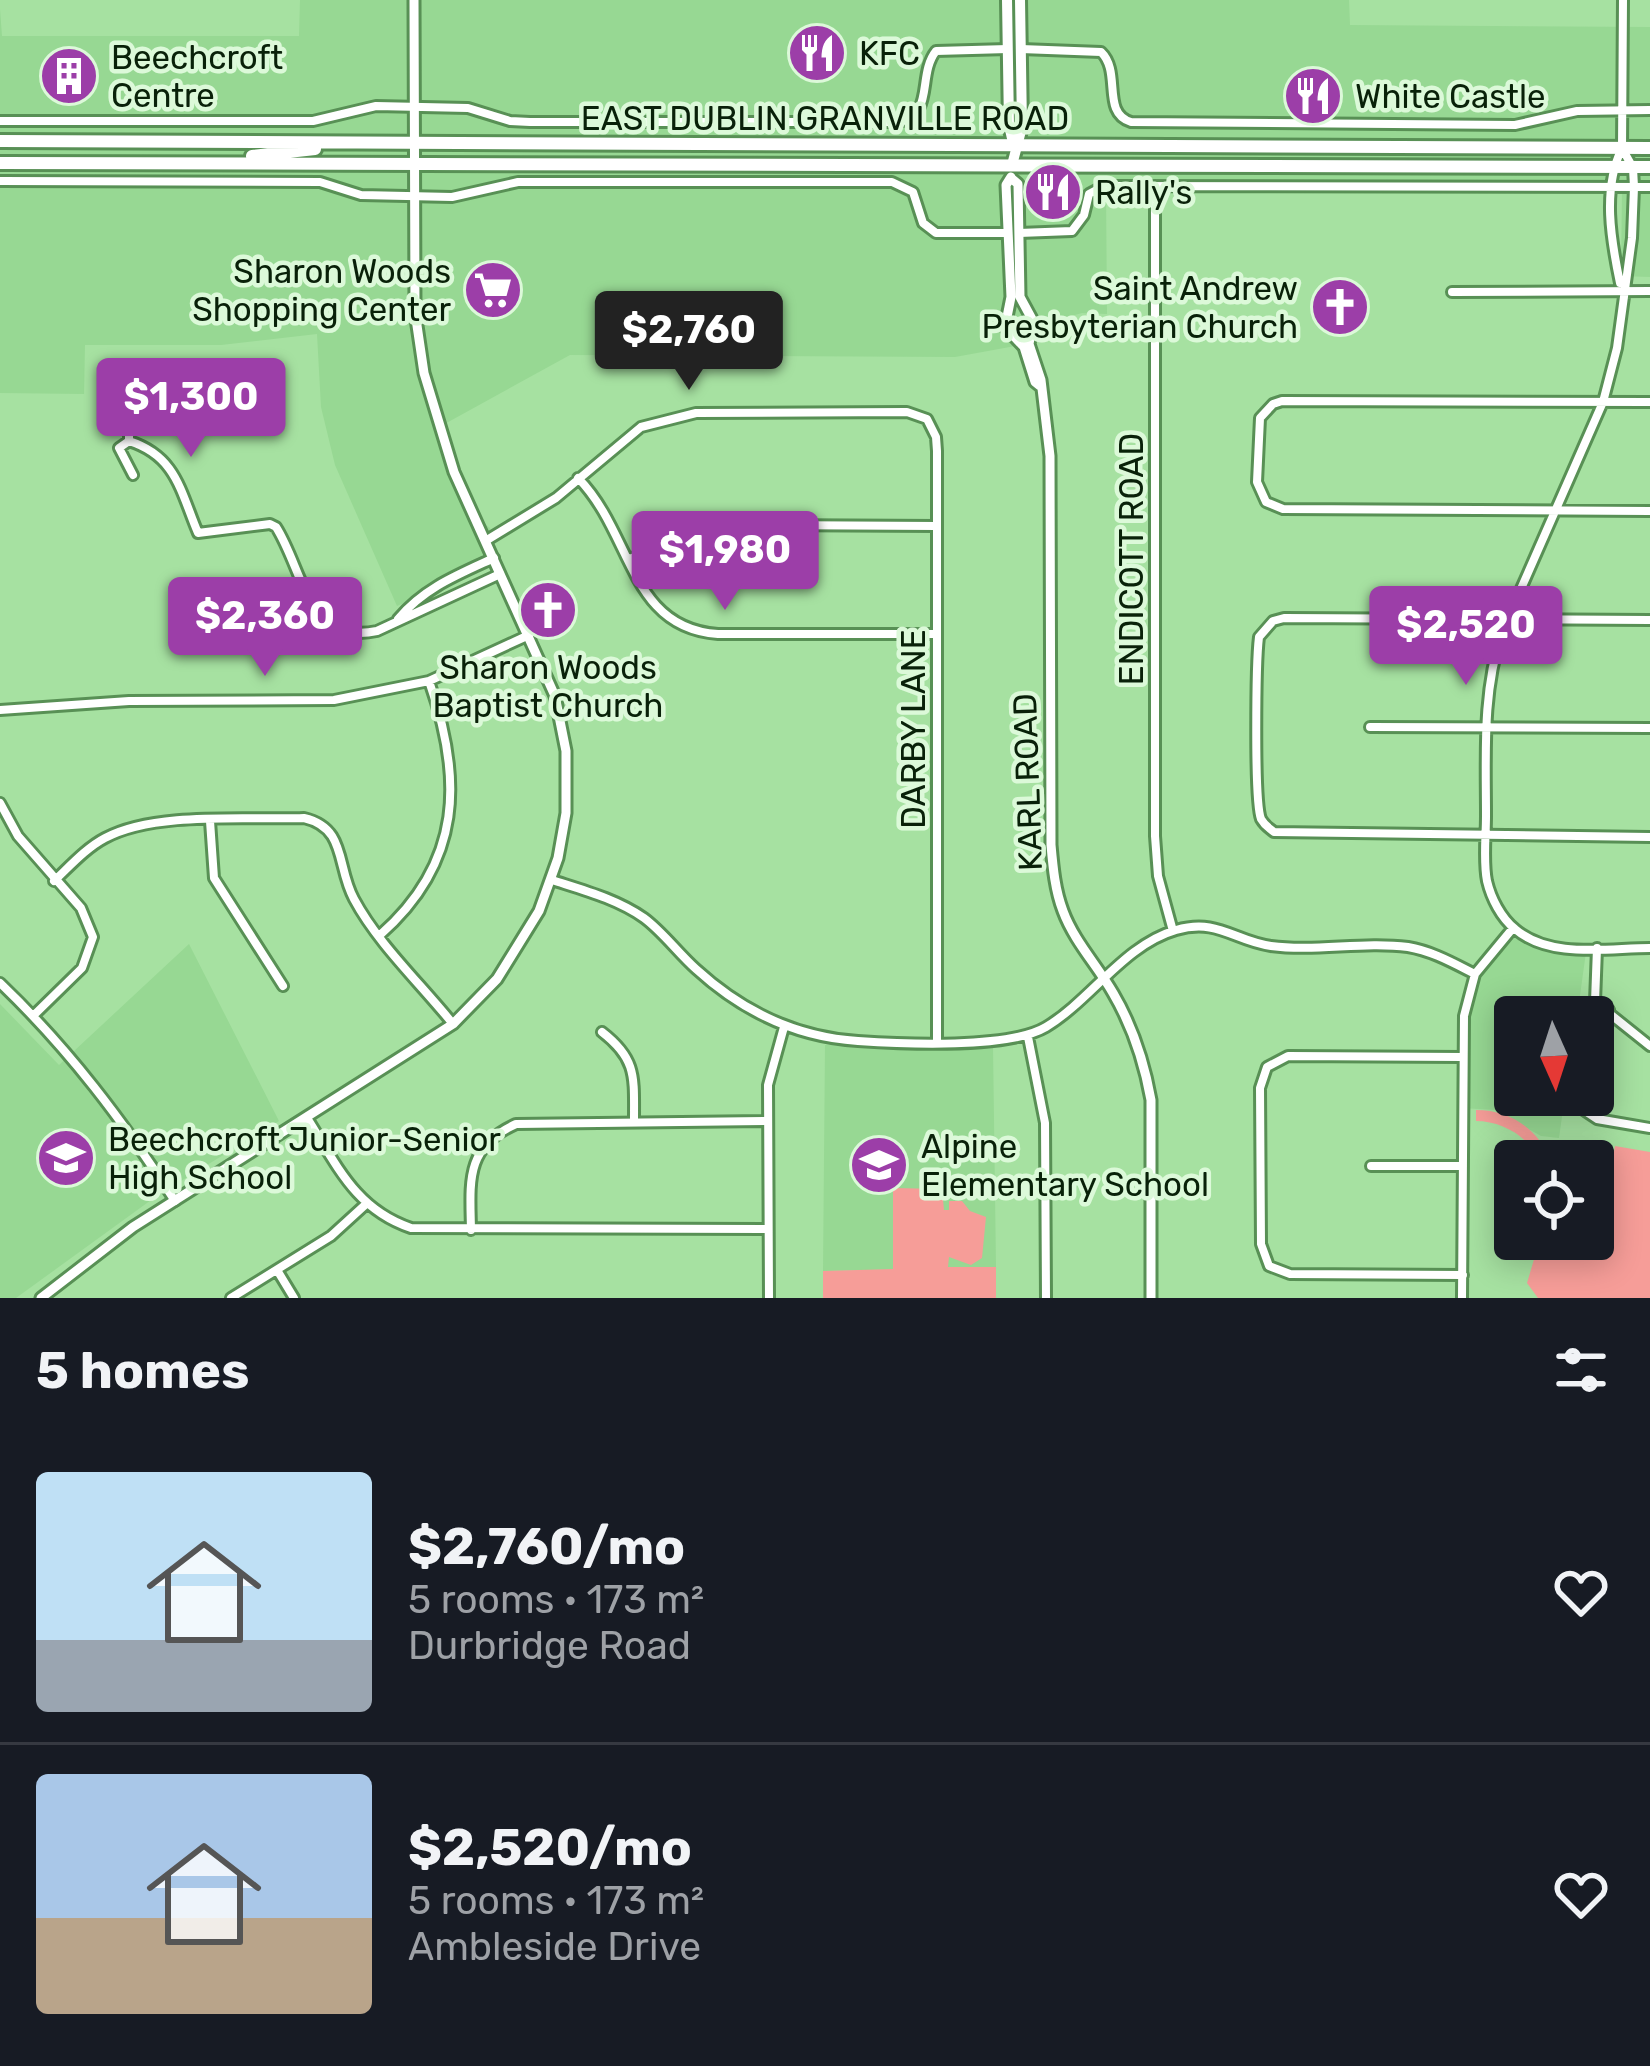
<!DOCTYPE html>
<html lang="en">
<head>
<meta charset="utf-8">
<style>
	body { margin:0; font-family:Rubik,sans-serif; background:#20242c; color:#f1f3f6; height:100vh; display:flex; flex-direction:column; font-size:45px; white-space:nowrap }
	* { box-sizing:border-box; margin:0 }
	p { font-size:39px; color:#9ea1a6 }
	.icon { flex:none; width:66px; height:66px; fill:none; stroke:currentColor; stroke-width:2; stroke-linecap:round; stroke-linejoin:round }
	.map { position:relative; height:1298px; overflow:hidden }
	.drawer { display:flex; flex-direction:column; background:#171b24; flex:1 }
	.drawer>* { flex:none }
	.needle { width:78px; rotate:177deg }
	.fabs { position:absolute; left:1494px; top:996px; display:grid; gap:24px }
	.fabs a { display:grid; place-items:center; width:120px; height:120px; border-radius:12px; background:#171b24; box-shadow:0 6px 30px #0003; font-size:60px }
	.price { position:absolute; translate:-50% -102px; padding:0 27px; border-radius:12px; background:#9c3ea8; color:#fff; font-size:39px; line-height:78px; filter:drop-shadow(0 3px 6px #0008) }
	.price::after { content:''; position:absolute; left:50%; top:72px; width:36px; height:27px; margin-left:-18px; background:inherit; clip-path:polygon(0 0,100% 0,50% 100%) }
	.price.selected { background:#222; color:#fff }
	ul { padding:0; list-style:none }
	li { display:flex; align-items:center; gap:36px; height:300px; padding:0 36px }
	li+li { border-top:3px solid #363941 }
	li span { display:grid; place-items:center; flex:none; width:336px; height:240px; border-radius:12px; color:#555 }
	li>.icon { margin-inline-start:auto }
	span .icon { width:144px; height:144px; fill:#fffc; stroke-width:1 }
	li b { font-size:51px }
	h2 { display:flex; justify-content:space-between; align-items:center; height:144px; padding:0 36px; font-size:51px }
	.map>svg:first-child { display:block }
	.built { fill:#97d893 }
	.green { fill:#f69d98 }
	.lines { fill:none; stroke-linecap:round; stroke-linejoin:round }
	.minor-casing { stroke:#589055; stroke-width:14 }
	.tertiary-casing { stroke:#589055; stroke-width:15 }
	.secondary-casing { stroke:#589055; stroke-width:16 }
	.primary-casing { stroke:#589055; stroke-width:18 }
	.minor { stroke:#fff; stroke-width:8 }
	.tertiary { stroke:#fff; stroke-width:9 }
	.secondary { stroke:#fff; stroke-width:10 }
	.primary { stroke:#fff; stroke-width:12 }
	.labels { text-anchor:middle; stroke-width:9; stroke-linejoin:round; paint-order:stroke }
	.poi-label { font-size:33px; fill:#092109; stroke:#dcf9d9; text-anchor:start }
	.street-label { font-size:33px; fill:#092109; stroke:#dcf9d9 }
</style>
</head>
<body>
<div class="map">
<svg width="1650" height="1298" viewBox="0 0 1650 1298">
	<rect width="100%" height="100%" fill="#a6e1a1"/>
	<path class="built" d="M300 0H1349L1350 25 1650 27V277L1621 276 1622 185 1106 187 1107 314 1082 313 1023 329 1026 344 955 357 570 355 441 426 482 522 490 528 494 564 397 606 335 465 321 407 317 334 221 345H85L84 394 0 393V9L2 36H299Z
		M1504 929 1546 950 1586 952 1577 1017H1515V1095H1565L1559 1138 1541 1136 1495 1110 1462 1108 1466 991 1476 969Z
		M189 944 279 1121 158 1195 16 1298H0V1004L59 1065Z
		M825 1045 993 1046 996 1267 823 1271Z"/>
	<path class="green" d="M1476 1110C1511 1110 1539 1130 1551 1161H1539C1530 1137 1502 1121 1476 1121Z
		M1615 1146 1650 1152V1298H1538L1527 1283 1540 1239H1593V1198L1609 1178Z
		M893 1188 942 1189 944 1210H949V1201H962L970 1211 986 1217 982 1258 971 1265 949 1257 948 1267H996V1298H823V1271L893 1269Z"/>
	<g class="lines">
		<defs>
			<path id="minor" d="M1021 49 1101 52C1122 72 1101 113 1131 122L1515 125 1577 111 1650 110
				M0 121H313L376 106 468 108 510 121 530 122H899C935 115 917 75 936 51L1008 49
				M1623 150 1633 168 1634 187 1632 238 1617 348 1603 402 1502 632C1482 693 1486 753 1486 816 1486 837 1483 861 1487 881 1491 898 1501 918 1515 929 1550 959 1607 948 1650 948
				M0 181 320 182 361 195 452 197 518 182H892L913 192 923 223 936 233H1007
				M1155 186V836L1158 876 1173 931
				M1019 233 1072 231 1084 215 1089 194 1104 186 1650 187
				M1620 283C1611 240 1602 189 1622 148L1623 0
				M1452 292 1650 291
				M129 368V441
				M1650 402 1282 401 1273 404 1260 418 1257 482 1266 502 1283 509 1650 511
				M129 441C176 456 180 490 198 533L270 524 276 527C304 571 307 646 377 631L500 574
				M129 441 119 448 133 475
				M578 478C633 534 629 628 718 634H937
				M487 540 556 498 641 427 696 413 907 412 927 419 936 437 937 451V1041
				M629 559 707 531 753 525 937 526
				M398 619C424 588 457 575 494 558
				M1650 620 1284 618 1273 621 1259 637C1256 661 1254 801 1261 819 1265 826 1268 827 1274 832L1650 837
				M0 710 129 701 334 700 429 681 529 635
				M1370 727 1650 728
				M0 803 18 836 81 908 93 937 82 968 34 1015
				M210 821 214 878 283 986
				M552 880C583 890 617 899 644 918 663 932 678 953 696 969 742 1011 794 1037 858 1041 903 1044 1009 1049 1046 1027 1091 1000 1124 945 1176 930 1218 918 1234 941 1271 946 1316 952 1363 941 1408 947 1432 951 1453 963 1475 974
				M54 881C70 866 86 848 105 838 155 811 247 820 304 818 347 828 336 866 354 899 378 944 421 984 453 1024
				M380 935C463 862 463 778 429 681
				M1597 948 1595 1002 1650 1046
				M0 983C69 1049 123 1121 175 1201
				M602 1032C637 1059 634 1077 634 1120
				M1593 1035 1609 1010
				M1028 1037 1045 1123 1046 1298
				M1583 1095 1582 1109 1597 1119 1650 1128
				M307 1118C337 1165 355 1209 411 1228L768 1229
				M1371 1166H1463
				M471 1230C470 1181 465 1147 516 1124L767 1121
				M277 1270 294 1298
				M1463 1275 1290 1274 1269 1266 1261 1244 1260 1088 1267 1067 1288 1056 1463 1057
				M231 1298 331 1236 365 1205
				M769 1298 768 1085 784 1027
				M1462 1298 1464 1016 1475 974 1513 928"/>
			<path id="tertiary" d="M1011 177 1006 185 1011 297 1005 327 1024 347 1035 382 1040 386
				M1011 178 1018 184 1020 297 1033 321 1029 344 1041 380 1050 456 1051 845C1053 868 1055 890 1063 911 1074 941 1097 965 1113 993 1133 1027 1144 1061 1151 1100V1298
				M41 1298 133 1227 453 1024 497 979 539 911 558 858 566 813V751L555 696 454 472 424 373 415 312 414 0"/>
			<path id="secondary" d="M1007 0 1009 125 1013 143
				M1012 165 1022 127 1020 0"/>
			<path id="primary" d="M0 141 1650 148
				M252 156 315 149
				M0 163 1650 167"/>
		</defs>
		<use href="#minor" class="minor-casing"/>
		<use href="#tertiary" class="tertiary-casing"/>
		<use href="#secondary" class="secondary-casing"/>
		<use href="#primary" class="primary-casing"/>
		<use href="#minor" class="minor"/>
		<use href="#tertiary" class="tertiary"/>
		<use href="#secondary" class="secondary"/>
		<use href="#primary" class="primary"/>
	</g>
	<defs>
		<symbol id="restaurant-disc" viewBox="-11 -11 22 22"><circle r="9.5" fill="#9c3ea8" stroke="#dcf9d9"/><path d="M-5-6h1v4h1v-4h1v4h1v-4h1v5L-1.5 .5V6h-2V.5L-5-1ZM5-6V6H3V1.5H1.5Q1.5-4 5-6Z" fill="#fff"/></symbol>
		<symbol id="building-disc" viewBox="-11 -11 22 22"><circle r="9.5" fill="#9c3ea8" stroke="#dcf9d9"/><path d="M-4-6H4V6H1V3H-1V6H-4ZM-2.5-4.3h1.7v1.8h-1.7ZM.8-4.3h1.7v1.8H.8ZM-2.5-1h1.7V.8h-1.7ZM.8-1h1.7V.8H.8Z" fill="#fff"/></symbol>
		<symbol id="supermarket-disc" viewBox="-11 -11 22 22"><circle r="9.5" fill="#9c3ea8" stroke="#dcf9d9"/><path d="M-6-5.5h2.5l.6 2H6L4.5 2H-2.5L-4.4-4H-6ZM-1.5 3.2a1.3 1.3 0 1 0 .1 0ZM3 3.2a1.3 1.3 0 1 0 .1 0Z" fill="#fff"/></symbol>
		<symbol id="church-disc" viewBox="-11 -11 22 22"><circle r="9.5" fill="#9c3ea8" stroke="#dcf9d9"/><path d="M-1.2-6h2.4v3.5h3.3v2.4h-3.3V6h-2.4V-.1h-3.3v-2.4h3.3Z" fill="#fff"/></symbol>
		<symbol id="school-disc" viewBox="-11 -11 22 22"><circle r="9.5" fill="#9c3ea8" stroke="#dcf9d9"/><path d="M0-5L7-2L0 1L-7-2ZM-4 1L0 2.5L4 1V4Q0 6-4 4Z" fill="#fff"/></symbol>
	</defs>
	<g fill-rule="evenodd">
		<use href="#restaurant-disc" x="784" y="20" width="66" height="66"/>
		<use href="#building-disc" x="36" y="43" width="66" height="66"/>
		<use href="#restaurant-disc" x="1280" y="63" width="66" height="66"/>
		<use href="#restaurant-disc" x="1020" y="159" width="66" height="66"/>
		<use href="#supermarket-disc" x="460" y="257" width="66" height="66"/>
		<use href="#church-disc" x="1307" y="274" width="66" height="66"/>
		<use href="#church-disc" x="515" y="577" width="66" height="66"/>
		<use href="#school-disc" x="33" y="1125" width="66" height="66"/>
		<use href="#school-disc" x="846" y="1132" width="66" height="66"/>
	</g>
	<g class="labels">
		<g class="poi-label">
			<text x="859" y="65">KFC</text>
			<text x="111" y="69">Beechcroft<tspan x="111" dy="38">Centre</tspan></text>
			<text x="1355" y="108">White Castle</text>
			<text x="1095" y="204">Rally's</text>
			<text x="451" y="283" text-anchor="end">Sharon Woods<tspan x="451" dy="38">Shopping Center</tspan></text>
			<text x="1298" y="300" text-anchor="end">Saint Andrew<tspan x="1298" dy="38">Presbyterian Church</tspan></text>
			<text x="548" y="679" text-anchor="middle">Sharon Woods<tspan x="548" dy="38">Baptist Church</tspan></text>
			<text x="108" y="1151">Beechcroft Junior-Senior<tspan x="108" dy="38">High School</tspan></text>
			<text x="921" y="1158">Alpine<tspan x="921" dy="38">Elementary School</tspan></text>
		</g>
		<g class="street-label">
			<text x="825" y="130">EAST DUBLIN GRANVILLE ROAD</text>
			<text transform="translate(1131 559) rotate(-90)" y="12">ENDICOTT ROAD</text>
			<text transform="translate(913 729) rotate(-90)" y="12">DARBY LANE</text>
			<text transform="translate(1027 782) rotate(-92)" y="12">KARL ROAD</text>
		</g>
	</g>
</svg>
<div class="fabs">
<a><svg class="needle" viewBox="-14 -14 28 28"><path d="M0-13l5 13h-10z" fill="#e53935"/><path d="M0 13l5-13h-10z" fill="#9ea1a6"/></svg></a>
<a><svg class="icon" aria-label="locate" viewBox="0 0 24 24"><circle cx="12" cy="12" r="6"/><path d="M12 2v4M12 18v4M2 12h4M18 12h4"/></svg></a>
</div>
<b class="price selected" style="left:689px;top:393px">$2,760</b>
<b class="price" style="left:191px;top:460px">$1,300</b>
<b class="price" style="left:725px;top:613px">$1,980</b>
<b class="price" style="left:265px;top:679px">$2,360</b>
<b class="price" style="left:1466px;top:688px">$2,520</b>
</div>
<section class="drawer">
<h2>5 homes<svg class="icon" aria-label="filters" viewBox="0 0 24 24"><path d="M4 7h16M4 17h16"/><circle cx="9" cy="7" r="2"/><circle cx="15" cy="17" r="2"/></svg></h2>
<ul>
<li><span style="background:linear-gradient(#bfe0f5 70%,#9aa5b1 0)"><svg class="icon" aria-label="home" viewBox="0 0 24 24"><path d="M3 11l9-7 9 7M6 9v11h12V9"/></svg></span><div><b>$2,760/mo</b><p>5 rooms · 173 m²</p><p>Durbridge Road</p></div><svg class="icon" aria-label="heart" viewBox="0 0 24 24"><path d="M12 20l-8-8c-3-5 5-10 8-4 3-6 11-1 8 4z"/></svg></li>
<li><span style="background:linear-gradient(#a9c7e8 60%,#b9a48a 0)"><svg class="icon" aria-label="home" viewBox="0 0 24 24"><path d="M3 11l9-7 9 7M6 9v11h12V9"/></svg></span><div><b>$2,520/mo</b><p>5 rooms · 173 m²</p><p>Ambleside Drive</p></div><svg class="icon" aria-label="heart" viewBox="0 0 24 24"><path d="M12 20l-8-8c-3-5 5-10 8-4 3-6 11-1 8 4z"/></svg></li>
</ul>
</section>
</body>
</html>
